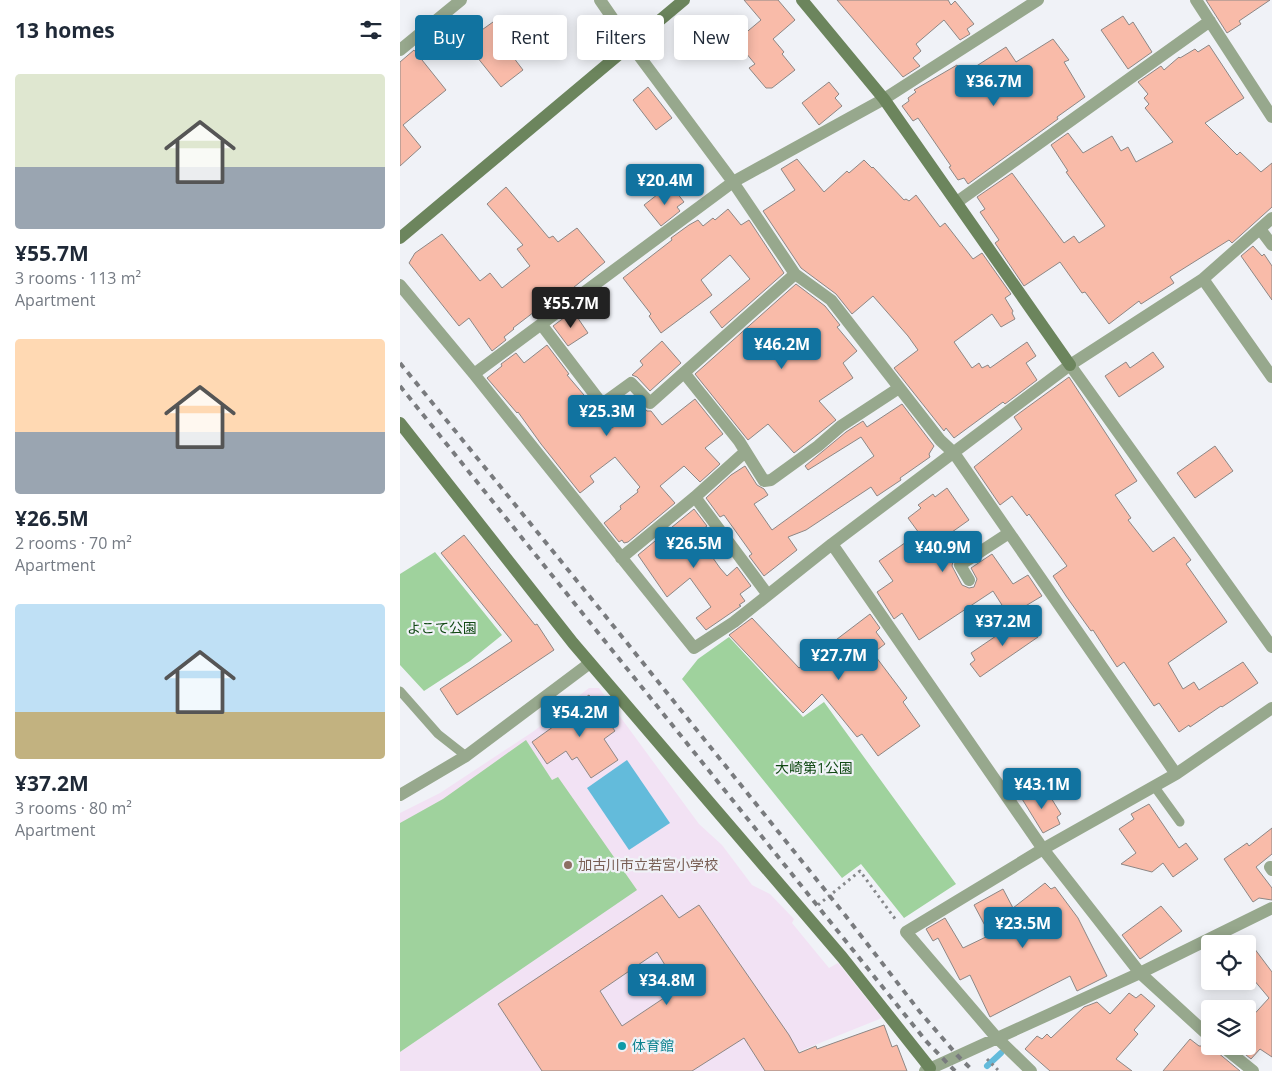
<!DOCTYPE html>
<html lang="en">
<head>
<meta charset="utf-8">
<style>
	body { margin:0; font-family:"Open Sans","Noto Sans JP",sans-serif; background:#f6f6f7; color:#1f2937; height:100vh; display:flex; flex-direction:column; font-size:19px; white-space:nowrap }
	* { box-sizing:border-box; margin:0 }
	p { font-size:16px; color:#747a83 }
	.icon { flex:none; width:28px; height:28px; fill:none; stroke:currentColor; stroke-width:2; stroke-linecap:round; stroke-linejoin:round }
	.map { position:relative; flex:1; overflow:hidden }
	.sheet { display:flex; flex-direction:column; background:#fff; width:400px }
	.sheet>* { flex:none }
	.guide { position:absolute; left:15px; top:15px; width:475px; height:45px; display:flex; gap:10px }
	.tools { position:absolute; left:801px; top:935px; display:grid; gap:10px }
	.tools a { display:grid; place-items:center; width:55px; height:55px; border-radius:5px; background:#fff; box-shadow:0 2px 12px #0003; font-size:25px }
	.price { position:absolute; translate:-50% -42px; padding:0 11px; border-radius:5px; background:#1173a0; color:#fff; font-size:16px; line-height:32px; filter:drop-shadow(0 1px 2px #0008) }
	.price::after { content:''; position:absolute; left:50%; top:30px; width:15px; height:11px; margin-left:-8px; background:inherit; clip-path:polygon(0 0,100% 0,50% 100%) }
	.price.active { background:#222; color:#fff }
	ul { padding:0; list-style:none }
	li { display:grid; align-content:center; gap:10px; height:265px; padding:0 15px }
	li span { display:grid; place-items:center; height:155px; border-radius:5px; color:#555 }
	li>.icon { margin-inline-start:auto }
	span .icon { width:90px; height:90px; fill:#fffc; stroke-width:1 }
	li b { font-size:21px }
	h2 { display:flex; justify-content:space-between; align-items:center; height:60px; padding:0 15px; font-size:21px }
	.tag { padding:0 18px; border-radius:5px; background:#fff; box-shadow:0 2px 12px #0003; font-size:18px; line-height:45px }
	.tag.active { background:#1173a0; color:#fff }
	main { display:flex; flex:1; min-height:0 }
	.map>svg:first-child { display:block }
	.education { fill:#f2e2f4 }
	.green { fill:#9fd29d }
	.water { fill:#63bbdb }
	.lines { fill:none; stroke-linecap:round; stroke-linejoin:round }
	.stream { stroke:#63bbdb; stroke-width:6 }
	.building { fill:#f9bba9; stroke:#8d8785; fill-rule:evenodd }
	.path { stroke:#85878a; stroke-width:3; stroke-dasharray:2.5 4; stroke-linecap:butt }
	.lane { stroke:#97a88d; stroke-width:9 }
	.street { stroke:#97a88d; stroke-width:12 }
	.secondary { stroke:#6c855d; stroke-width:12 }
	.rail { stroke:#797b7e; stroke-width:4; stroke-dasharray:6 6; stroke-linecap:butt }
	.education-dot { fill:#8d6e63; stroke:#f0f2f7; stroke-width:2 }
	.culture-dot { fill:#0f9aa8; stroke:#f0f2f7; stroke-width:2 }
	.labels { text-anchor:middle; stroke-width:4.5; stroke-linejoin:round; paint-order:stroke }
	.park-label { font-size:14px; fill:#114914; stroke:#f0f2f7 }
	.education-label { font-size:14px; fill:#785e54; stroke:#f0f2f7; text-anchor:start }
	.culture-label { font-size:14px; fill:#0d838f; stroke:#f0f2f7; text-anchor:start }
</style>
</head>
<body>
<main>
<section class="sheet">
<h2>13 homes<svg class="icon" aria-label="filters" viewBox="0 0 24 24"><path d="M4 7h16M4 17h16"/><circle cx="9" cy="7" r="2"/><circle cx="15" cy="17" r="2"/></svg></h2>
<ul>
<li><span style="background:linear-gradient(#dfe7d0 60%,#9aa5b1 0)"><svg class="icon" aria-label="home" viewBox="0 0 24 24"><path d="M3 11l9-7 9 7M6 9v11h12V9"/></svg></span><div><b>¥55.7M</b><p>3 rooms · 113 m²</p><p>Apartment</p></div></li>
<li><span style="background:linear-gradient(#ffd9b3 60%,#9aa5b1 0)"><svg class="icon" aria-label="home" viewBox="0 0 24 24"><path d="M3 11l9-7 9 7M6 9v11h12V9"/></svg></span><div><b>¥26.5M</b><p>2 rooms · 70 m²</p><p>Apartment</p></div></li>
<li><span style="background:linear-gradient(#bfe0f5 70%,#c2b280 0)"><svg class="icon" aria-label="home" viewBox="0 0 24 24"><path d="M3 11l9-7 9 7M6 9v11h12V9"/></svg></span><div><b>¥37.2M</b><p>3 rooms · 80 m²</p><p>Apartment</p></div></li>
</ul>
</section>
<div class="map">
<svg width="872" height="1071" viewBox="0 0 872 1071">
	<rect width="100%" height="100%" fill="#f0f2f7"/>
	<path class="education" d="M189 688H199L299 824 322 845 352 885 370 894 394 919 392 923 429 968 438 963 482 1018 390 1055 364 1071H0V813L40 793 134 731Z"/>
	<path class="green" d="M35 552 102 635 70 661 24 691 0 665V574Z
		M329 637 403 717 424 702 556 884 504 918 461 864 442 878 282 679 298 659Z
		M126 740 152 780 158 777 237 890 0 1052V823L43 799Z"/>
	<path class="water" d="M227 760 270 823 229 850 187 788Z"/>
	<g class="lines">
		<path class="stream" d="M587 1066 601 1053"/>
	</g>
	<path class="building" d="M344 0H378L395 20 373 39 384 52 382 54 395 70 372 88H366L349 68 355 64 336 41 361 20Z
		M437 0H548L551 5 555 1 574 24 567 29 570 34 560 40 544 20 516 44 521 51 513 58 520 66 503 77Z
		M806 0H870L839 21 841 24 827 33Z
		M723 16 729 25 733 22 752 52 728 69 701 30Z
		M93 22 110 46 107 49 123 70 101 87 65 42Z
		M653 39 669 60 664 62 685 97 657 117 658 119 568 184 564 178 558 180 549 167 551 166 518 118 513 121 502 106 509 101 508 98 516 92 514 90 557 65 564 74 606 47 616 62Z
		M809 45 844 98 805 123 837 155 840 152 861 172 872 163V207L832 243 829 240 770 277 774 283 741 304 739 301 709 324 685 292 682 293 660 262 624 286 595 243 599 240 580 212 585 209 577 197 612 173 664 243 674 236 679 243 705 226 666 172 668 171 651 145 668 133 683 153 712 136 721 151 728 147 736 162 773 142 745 108 749 104 744 98 748 94 738 82 761 66 764 70 779 57 780 58 795 49 798 52Z
		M14 50 46 90 3 125 21 147 0 166V62Z
		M429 82 439 94 435 98 442 106 419 125 402 103Z
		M248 87 272 118 256 130 233 100Z
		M397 159 424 192 447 171 449 173 464 160 472 168 473 167 504 200 506 199 509 201 516 195 540 227 545 223 573 259 582 253 611 294 605 298 613 311 612 313 615 319 601 327 592 314 554 342 572 368 579 363 582 368 588 365 590 368 627 342 636 356 626 363 637 380 605 404 603 402 554 438 546 428 544 431 494 368 518 350 508 336 473 296 452 314 436 294 401 268 363 211 395 190 381 169Z
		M106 187 149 238 153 236 158 242 177 228 205 262 163 296 164 297 142 314 138 309 113 328 114 329 104 337 106 340 92 351 69 318 59 326 9 263 15 253 42 234 80 281 90 273 102 288 130 266 117 249 123 245 87 204Z
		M273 188 284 202 277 207 280 211 261 226 244 205 262 191 264 194Z
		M328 209 341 225 349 220 384 273 322 328 310 312 350 279 330 255 301 280 312 295 261 333 249 316 251 314 223 278 272 240 271 238 289 225 298 220 303 226 313 218 315 220Z
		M853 246 862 256 864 254 872 266V300L841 256Z
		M396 284 425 306 440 325 437 327 457 351 443 363 453 378 419 401 436 420 394 453 368 424 348 440 295 374Z
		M173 311 188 333 168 346 153 326Z
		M262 341 281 363 250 391 237 377 232 375 243 365 240 361Z
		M147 345 169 374 167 375 212 428 241 406 247 411H251L262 425 295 399 323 434 305 448 320 464 300 482 284 466 260 486 275 503 228 542 224 543 222 540 219 542 204 523 221 509 220 506 238 492 237 490 240 487 215 457 190 476 194 482 180 493 141 444 118 412 117 413 87 378 102 366 101 364 116 353 124 363Z
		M753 352 764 367 719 397 705 376 726 362 730 368Z
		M669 377 737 481 715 495 731 518 728 520 753 552 774 537 791 560 786 564 827 622 768 663 783 689 794 682 799 690 843 662 858 683 822 707 821 706 790 727 789 725 779 732 759 703 754 706 724 662 717 667 693 630 691 631 666 596 653 576 667 566 629 514 627 516 612 496 600 505 574 467 622 429 614 417Z
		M502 404 534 446 529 454 530 457 500 478 501 480 477 496 471 487 406 530 388 537 397 550 364 576 349 556 352 554 324 515 320 517 306 498 331 475 345 466 357 485 364 489 368 495 354 504 372 530 474 456 461 437 408 470 405 466 446 432 463 421 467 427Z
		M815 446 833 471 795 498 777 473Z
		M547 488 569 520 545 537 559 556 553 561 552 566 562 585 569 588 574 587 577 579 571 568 592 554 613 584 628 575 642 596 609 616 593 591 519 640 502 613 494 619 477 592 493 581 479 561 519 533 508 518 521 508 518 505 533 494 535 497Z
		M294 509 307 526 296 534 320 568 327 576 337 567 351 586 340 594 345 601 339 605 341 606 306 630 296 618 311 607 290 578 267 597 238 555Z
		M64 535 135 625 137 624 154 650 57 715 40 689 112 641 41 553Z
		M470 614 480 628 476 632 485 644 473 653 507 698 503 702 520 726 478 756 462 734 457 737 422 694 403 713 329 635 352 618 399 668Z
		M624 617 638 637 580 677 570 664 575 660 571 653Z
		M189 695 215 731 204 739 218 760 191 778 177 757 172 760 166 751 147 764 132 742 168 716 165 712Z
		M648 793 661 814 657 817 660 824 643 833 619 794Z
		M749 804 779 848 786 843 798 859 773 877 763 863 752 872 721 864 736 853 719 829 734 819 731 814Z
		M872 828V854L856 867 872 888V900L859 898 853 902 824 859 847 843 849 846Z
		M645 883 651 889 655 887 678 918 707 976 677 991 670 976 590 1017 570 975 560 980 538 938 533 941 526 929 545 918 563 948 590 935 574 905 603 889 613 908Z
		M262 895 279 918 299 905 389 1035 399 1053 416 1046 417 1049 484 1025 492 1047 497 1045 507 1071H365L344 1038 292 1071H142L98 1004ZM257 952 279 988 222 1026 200 991Z
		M761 906 782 931 740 959 722 935Z
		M848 940 872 972V1057L860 1049 851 1059 835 1046H848V1021L869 998 848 973Z
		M729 993 736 998 741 994 755 1006 734 1030 738 1034 716 1059 732 1071H650L625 1049 637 1036 642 1039 647 1034 651 1038 684 1007 697 1002 710 1014Z
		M790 1039 799 1046H814L817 1052 840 1071H763Z"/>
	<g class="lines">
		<path class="path" d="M418 905 460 871 496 920
			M587 1059 599 1071"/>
		<path class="lane" d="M0 691 38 734 66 756
			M754 786 780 822"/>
		<path class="street" d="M200 0 231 45 333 182 395 274 431 300 540 440 554 453 776 774
			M796 0 872 117
			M0 50 61 0
			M557 202 810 21
			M860 229 872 245
			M803 279 872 377
			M0 285 74 374 294 648 334 622 432 544 670 365 803 279 872 218
			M141 324 202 404 231 383 250 403 395 274
			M670 365 872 647
			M74 374 333 182 484 99 638 0
			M285 374 339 441 364 481 371 480 418 446 441 426 499 388
			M295 497 368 595
			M432 544 643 849 740 973 810 1037
			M221 558 295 497 345 452
			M569 580 560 565 609 533
			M0 795 66 756 190 663
			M870 867 872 870
			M822 1046 853 1071
			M525 1071 740 973 872 908
			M631 1071 596 1037 506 932 643 849 776 774 872 708"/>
		<path class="secondary" d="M402 0 484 99 670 365
			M0 238 284 0
			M0 423 173 643 442 957 530 1068"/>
		<path class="rail" d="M0 363 199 608 445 915 520 1012 557 1055 573 1071
			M0 386 526 1041 555 1071"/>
	</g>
	<circle class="education-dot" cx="168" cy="865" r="5"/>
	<circle class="culture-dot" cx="222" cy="1046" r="5"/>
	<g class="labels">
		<g class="park-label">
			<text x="42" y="633">よこて公園</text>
			<text x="414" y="773">大崎第1公園</text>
		</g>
		<g class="education-label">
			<text x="178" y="870">加古川市立若宮小学校</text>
		</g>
		<g class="culture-label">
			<text x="232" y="1051">体育館</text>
		</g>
	</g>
</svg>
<div class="tools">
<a><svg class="icon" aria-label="locate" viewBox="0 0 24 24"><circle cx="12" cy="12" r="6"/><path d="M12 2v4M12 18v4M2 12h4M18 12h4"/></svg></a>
<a><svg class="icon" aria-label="layers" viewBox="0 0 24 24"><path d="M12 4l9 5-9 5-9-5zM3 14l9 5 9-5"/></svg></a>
</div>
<b class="price" style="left:594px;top:107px">¥36.7M</b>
<b class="price" style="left:265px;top:206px">¥20.4M</b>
<b class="price active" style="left:171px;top:329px">¥55.7M</b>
<b class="price" style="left:382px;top:370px">¥46.2M</b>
<b class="price" style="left:207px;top:437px">¥25.3M</b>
<b class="price" style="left:294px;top:569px">¥26.5M</b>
<b class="price" style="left:543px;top:573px">¥40.9M</b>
<b class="price" style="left:603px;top:647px">¥37.2M</b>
<b class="price" style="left:439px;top:681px">¥27.7M</b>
<b class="price" style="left:180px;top:738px">¥54.2M</b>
<b class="price" style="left:642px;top:810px">¥43.1M</b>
<b class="price" style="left:623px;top:949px">¥23.5M</b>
<b class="price" style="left:267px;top:1006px">¥34.8M</b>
<div class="guide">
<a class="tag active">Buy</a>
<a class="tag">Rent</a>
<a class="tag">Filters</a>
<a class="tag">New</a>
</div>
</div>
</main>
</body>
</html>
